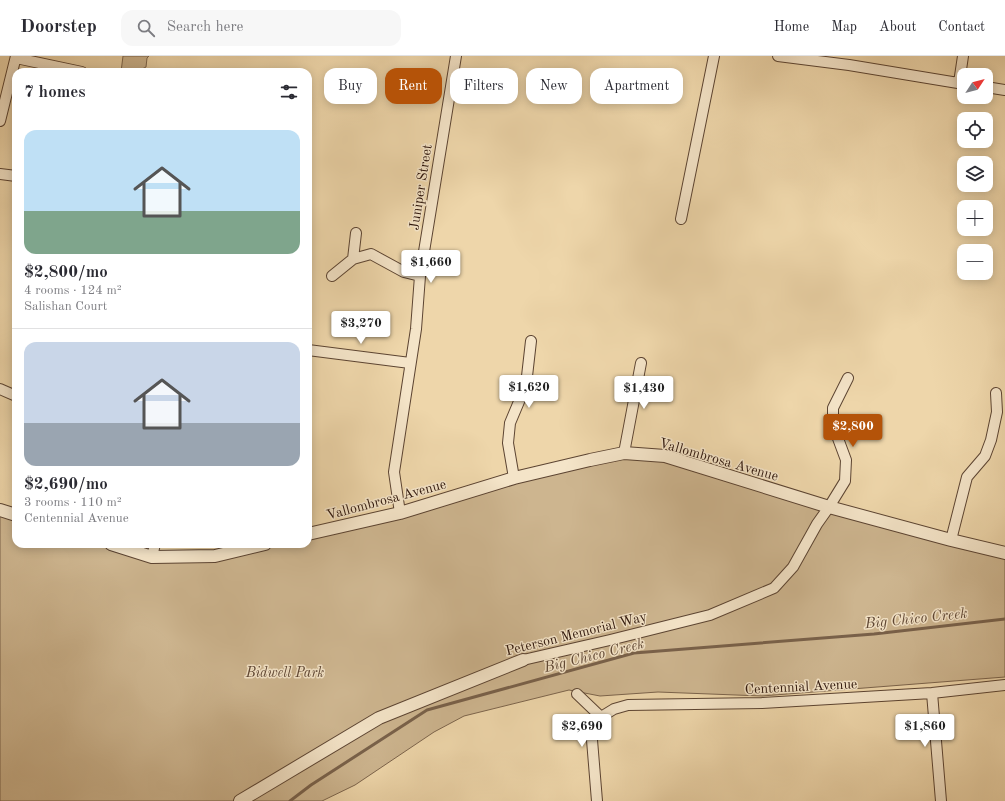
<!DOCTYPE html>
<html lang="en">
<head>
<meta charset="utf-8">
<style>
	body { margin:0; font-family:"Old Standard TT",serif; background:#f7f7f7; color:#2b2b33; height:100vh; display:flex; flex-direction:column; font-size:15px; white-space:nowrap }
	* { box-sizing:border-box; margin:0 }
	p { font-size:13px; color:#7c7c81 }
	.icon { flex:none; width:22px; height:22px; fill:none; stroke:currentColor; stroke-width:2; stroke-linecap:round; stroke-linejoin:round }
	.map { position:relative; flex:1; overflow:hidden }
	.details { position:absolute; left:12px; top:12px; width:300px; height:480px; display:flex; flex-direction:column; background:#fff; border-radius:12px; box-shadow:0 2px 10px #0003 }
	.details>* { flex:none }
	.hud { position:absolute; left:324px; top:12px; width:380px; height:36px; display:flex; gap:8px }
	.needle { width:26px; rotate:54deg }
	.fabs { position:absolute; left:957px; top:12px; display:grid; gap:8px }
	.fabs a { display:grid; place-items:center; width:36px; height:36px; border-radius:8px; background:#fff; box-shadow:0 2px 10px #0003; font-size:20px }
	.price { position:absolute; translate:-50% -34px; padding:0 9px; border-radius:4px; background:#fff; color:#222; font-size:13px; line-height:26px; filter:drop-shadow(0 1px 2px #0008) }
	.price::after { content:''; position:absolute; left:50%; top:24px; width:12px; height:9px; margin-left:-6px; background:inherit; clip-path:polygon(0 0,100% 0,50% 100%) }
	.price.active { background:#b45309; color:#fff }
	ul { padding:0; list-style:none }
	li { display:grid; align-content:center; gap:8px; height:212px; padding:0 12px }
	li+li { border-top:1px solid #e1e1e2 }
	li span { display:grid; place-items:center; height:124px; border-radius:12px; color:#555 }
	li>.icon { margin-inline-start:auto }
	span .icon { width:72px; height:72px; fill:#fffc; stroke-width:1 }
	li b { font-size:17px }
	h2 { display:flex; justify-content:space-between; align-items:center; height:48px; padding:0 12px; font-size:17px }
	.chip { padding:0 14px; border-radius:12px; background:#fff; box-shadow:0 2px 10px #0003; font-size:14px; line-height:36px }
	.chip.active { background:#b45309; color:#fff }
	header { display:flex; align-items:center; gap:24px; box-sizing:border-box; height:56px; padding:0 20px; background:#fff; border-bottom:1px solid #e1e1e2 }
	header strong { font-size:19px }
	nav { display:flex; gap:22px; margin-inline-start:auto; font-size:14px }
	.search { width:280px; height:36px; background:#f7f7f7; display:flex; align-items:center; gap:10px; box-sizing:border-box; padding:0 14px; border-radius:12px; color:#7c7c81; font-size:15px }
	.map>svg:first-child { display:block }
	.green { fill:#cdb58f; stroke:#7c644c }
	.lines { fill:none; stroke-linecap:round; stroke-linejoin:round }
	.stream { stroke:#79614a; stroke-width:3 }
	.minor-casing { stroke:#5c4432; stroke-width:12 }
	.tertiary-casing { stroke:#5c4432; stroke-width:14 }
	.minor { stroke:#f4e4c8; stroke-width:10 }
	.tertiary { stroke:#f4e4c8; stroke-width:12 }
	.labels { text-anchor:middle; stroke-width:3; stroke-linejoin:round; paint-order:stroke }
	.street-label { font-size:14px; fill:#2c140a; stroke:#f4e4c8 }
	.park-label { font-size:14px; font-style:italic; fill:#5c4432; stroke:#f4e4c8 }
	.water-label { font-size:15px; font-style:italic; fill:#5f4734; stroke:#f4e4c8 }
</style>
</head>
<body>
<header>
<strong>Doorstep</strong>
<div class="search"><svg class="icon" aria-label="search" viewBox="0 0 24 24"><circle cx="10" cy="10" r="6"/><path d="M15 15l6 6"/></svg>Search here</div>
<nav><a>Home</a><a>Map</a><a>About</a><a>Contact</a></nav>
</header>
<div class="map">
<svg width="1005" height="745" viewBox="0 0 1005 745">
	<rect width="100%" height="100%" fill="#eed6aa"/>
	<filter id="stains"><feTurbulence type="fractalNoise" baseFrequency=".005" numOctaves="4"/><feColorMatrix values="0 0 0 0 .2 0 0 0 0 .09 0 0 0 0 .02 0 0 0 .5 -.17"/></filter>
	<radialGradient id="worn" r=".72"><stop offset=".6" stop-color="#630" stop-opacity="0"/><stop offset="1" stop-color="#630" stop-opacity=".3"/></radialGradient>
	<path class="green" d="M123 0H149L147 2 146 11 136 16H121Z
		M665 400 1005 497V621L762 640 658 636 600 640 569 634 464 660 434 676 355 729 322 745H0V456L16 461V488H109L152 501 215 500 265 488H308V478L590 404Z"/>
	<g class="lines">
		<path class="stream" d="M290 745 311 729 427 654 634 597 874 578 1005 563"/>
		<defs>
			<path id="minor" d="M778 0 849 9 964 28
				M16 2 82 16
				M959 27 963 0
				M986 31 1005 34
				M0 65 16 0
				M0 118 16 120
				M681 163 714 0
				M353 203 356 177
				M332 220 353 203 371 198 404 216 420 220
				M308 294 410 307
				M0 333 16 340
				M624 397 641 307
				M514 422 508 387 510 367 526 329 531 285
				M400 457 394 416 416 273 420 220 456 0
				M951 484 967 421 985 400 991 384 997 356 996 337
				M152 501 155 488
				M523 604 610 584 710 559 774 532 793 511 817 468 829 451 845 425 846 404 833 369V352L848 322
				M932 637 941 745
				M577 638 601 661 595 669 592 684 597 745
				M601 661 614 653 628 649 762 647 932 637 1005 629"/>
			<path id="tertiary" d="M0 454 16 459
				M308 478 400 457 514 422 590 404 624 397 665 400 829 451 951 484 1005 497
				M111 488 152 501 215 500 265 488
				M240 745 379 662 523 604"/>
		</defs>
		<use href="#minor" class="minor-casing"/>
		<use href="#tertiary" class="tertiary-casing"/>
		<use href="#minor" class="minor"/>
		<use href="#tertiary" class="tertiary"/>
	</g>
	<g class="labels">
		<g class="street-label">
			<text transform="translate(420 131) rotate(-81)" y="5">Juniper Street</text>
			<text transform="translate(719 403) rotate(16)" y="5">Vallombrosa Avenue</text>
			<text transform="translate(386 443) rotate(-15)" y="5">Vallombrosa Avenue</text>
			<text transform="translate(576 577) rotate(-14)" y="5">Peterson Memorial Way</text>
			<text transform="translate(801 630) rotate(-3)" y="5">Centennial Avenue</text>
		</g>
		<g class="park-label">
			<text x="285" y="621">Bidwell Park</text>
		</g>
		<g class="water-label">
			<text transform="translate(916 562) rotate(-6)" y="5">Big Chico Creek</text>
			<text transform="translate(594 599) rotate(-14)" y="5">Big Chico Creek</text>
		</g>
	</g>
	<rect width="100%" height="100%" filter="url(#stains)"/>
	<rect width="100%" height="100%" fill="url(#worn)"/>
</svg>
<div class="fabs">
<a><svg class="needle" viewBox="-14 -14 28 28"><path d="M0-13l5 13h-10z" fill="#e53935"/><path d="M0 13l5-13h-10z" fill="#7c7c81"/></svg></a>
<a><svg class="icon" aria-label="locate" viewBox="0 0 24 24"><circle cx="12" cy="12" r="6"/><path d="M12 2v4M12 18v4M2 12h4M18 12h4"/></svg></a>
<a><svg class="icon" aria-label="layers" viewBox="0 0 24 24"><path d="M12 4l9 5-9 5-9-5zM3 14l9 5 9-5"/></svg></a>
<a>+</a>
<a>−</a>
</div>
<b class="price" style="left:431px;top:228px">$1,660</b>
<b class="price" style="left:361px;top:289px">$3,270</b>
<b class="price" style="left:529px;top:353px">$1,620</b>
<b class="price" style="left:644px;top:354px">$1,430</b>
<b class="price active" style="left:853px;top:392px">$2,800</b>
<b class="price" style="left:582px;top:692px">$2,690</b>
<b class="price" style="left:925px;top:692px">$1,860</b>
<div class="hud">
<a class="chip">Buy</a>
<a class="chip active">Rent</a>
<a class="chip">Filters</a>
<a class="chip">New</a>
<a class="chip">Apartment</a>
</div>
<section class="details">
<h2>7 homes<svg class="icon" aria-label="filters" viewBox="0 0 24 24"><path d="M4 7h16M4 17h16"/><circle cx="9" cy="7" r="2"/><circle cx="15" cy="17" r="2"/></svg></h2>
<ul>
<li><span style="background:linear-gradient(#bfe0f5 65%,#7fa58c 0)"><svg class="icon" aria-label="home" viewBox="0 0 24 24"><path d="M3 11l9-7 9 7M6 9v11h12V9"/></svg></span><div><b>$2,800/mo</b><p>4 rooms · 124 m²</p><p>Salishan Court</p></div></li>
<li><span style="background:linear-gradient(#c9d6e8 65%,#9aa5b1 0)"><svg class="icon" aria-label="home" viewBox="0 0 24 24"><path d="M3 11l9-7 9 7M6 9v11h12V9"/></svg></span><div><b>$2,690/mo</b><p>3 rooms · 110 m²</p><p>Centennial Avenue</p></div></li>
</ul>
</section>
</div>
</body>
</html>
